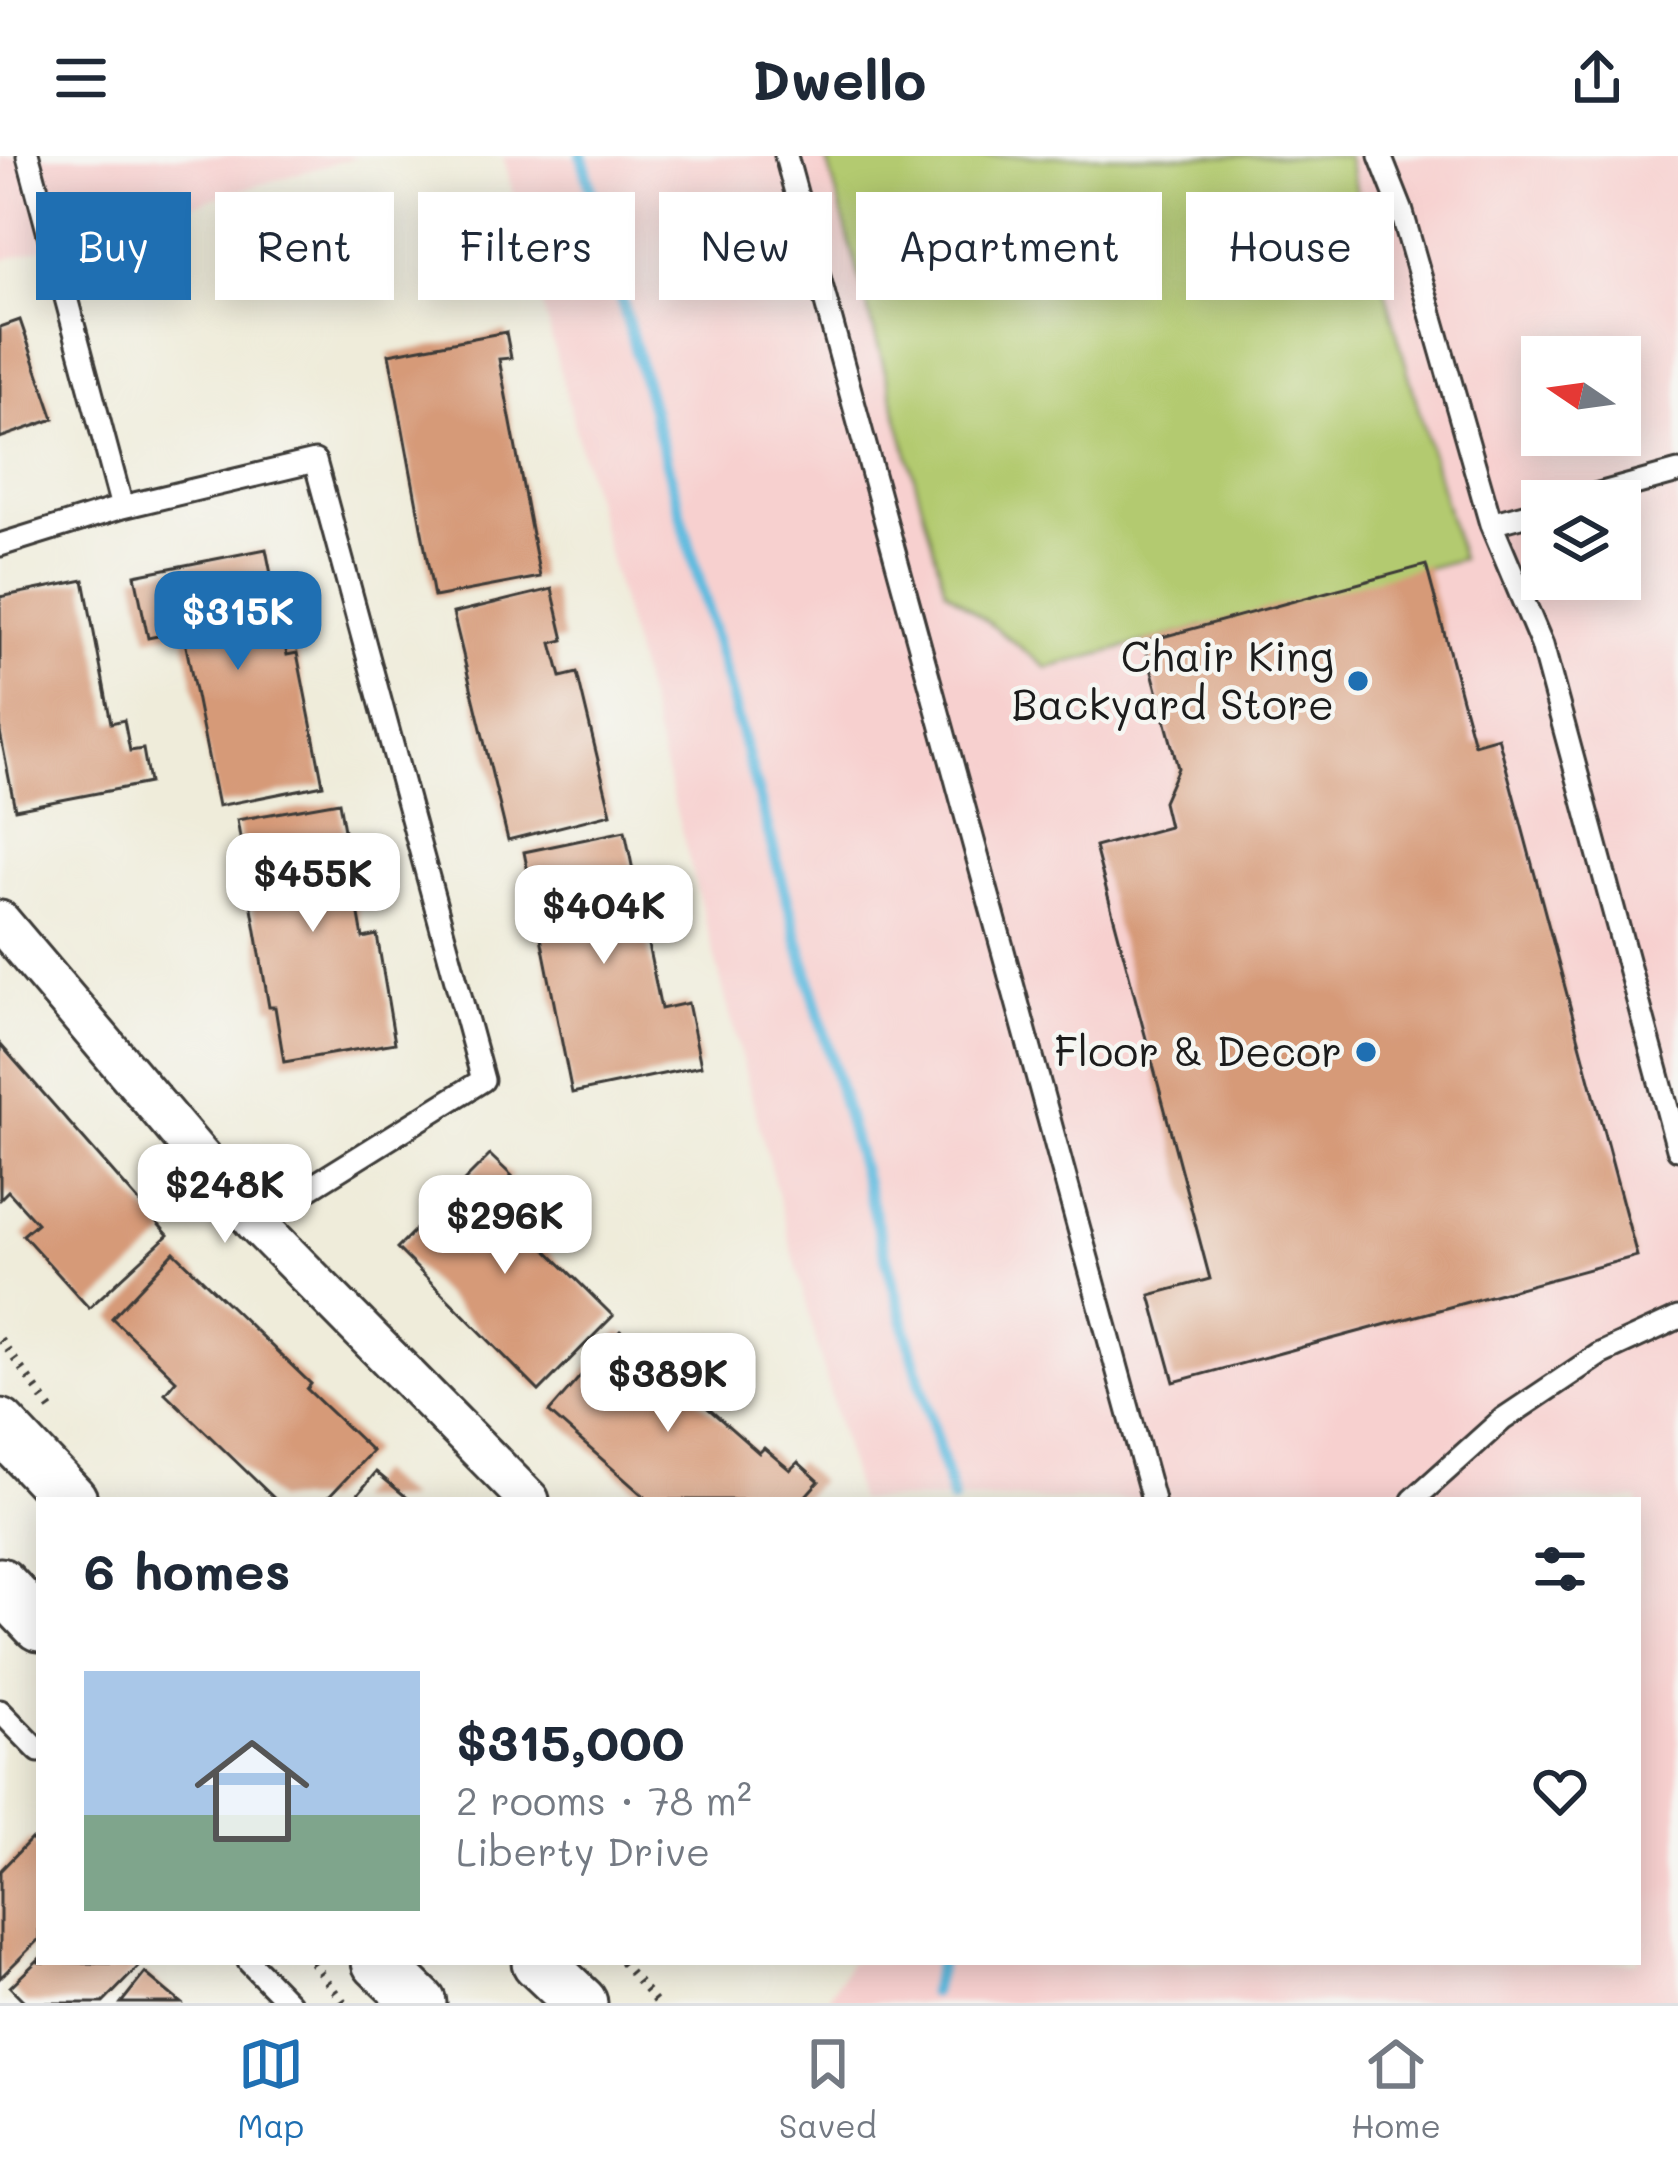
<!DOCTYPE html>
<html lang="en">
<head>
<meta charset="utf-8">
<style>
	body { margin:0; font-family:Mali,sans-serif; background:#f6f6f7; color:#1f2937; height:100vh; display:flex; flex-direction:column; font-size:45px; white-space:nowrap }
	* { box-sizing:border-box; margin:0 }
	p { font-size:39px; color:#747a83 }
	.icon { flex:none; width:66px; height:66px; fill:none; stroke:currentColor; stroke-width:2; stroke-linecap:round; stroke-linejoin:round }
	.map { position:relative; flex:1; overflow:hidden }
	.details { position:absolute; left:36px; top:1341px; width:1605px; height:468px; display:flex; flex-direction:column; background:#fff; border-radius:0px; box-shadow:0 6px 30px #0003 }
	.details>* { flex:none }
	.guide { position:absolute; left:36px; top:36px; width:1608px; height:108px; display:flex; gap:24px }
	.needle { width:78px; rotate:283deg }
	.fabs { position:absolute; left:1521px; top:180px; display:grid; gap:24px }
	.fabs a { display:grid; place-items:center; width:120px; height:120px; border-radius:0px; background:#fff; box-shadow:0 6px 30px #0003; font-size:60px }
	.price { position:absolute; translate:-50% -102px; padding:0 27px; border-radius:24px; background:#fff; color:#222; font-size:39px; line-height:78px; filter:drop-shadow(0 3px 6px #0008) }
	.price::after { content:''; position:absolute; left:50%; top:72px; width:36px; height:27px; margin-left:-18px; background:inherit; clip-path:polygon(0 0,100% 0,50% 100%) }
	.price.on { background:#1f6fb2; color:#fff }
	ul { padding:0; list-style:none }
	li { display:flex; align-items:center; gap:36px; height:300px; padding:0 48px }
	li+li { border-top:3px solid #e0e1e3 }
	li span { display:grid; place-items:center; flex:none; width:336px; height:240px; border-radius:0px; color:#555 }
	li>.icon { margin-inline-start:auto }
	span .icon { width:144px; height:144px; fill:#fffc; stroke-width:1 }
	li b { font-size:51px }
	h2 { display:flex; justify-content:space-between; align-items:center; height:144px; padding:0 48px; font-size:51px }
	.pill { padding:0 42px; border-radius:0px; background:#fff; box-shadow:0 6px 30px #0003; font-size:42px; line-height:108px }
	.pill.on { background:#1f6fb2; color:#fff }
	header { display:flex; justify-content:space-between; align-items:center; height:156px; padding:0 48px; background:#fff; font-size:54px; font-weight:700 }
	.tabs { display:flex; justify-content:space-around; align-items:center; height:168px; border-top:3px solid #e0e1e3; background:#fff; font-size:33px; color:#747a83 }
	.tabs a { display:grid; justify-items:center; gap:6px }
	.tabs .on { color:#1f6fb2 }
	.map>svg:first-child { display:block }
	.built { fill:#f7d0cf; fill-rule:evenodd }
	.green { fill:#b3ca6f; stroke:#687346; stroke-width:3 }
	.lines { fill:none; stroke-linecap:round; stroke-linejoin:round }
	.stream { stroke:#62bbdf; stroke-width:12 }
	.building { fill:#d69a78 }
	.service-casing { stroke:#3c3b38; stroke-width:27 }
	.minor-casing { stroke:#3c3b38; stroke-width:45 }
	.tertiary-casing { stroke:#3c3b38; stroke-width:57 }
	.path { stroke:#3c3b38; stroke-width:8; stroke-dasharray:3 9; stroke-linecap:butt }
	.service { stroke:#fff; stroke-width:21 }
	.minor { stroke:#fff; stroke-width:39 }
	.tertiary { stroke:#fff; stroke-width:51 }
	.poi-dot { fill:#1f6fb2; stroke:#f6f6f2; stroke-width:4.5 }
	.labels { text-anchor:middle; stroke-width:9; stroke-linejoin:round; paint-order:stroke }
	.poi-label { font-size:42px; fill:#1c1c1c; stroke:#f6f6f2; text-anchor:end }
</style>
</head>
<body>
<header><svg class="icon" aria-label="menu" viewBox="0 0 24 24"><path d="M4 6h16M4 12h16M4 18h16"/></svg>Dwello<svg class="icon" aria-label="share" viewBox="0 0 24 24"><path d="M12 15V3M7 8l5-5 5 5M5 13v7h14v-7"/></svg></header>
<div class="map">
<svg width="1678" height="1847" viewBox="0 0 1678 1847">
	<rect width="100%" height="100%" fill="#f6f6f2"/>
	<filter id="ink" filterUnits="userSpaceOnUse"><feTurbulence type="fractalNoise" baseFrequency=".00833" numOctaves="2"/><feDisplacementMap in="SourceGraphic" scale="24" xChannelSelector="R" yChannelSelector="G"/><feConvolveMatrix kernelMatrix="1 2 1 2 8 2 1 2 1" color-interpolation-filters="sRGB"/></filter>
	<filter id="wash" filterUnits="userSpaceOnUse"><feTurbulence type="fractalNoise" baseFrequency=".004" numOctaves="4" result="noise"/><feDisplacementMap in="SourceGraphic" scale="48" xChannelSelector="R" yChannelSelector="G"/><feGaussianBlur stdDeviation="2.7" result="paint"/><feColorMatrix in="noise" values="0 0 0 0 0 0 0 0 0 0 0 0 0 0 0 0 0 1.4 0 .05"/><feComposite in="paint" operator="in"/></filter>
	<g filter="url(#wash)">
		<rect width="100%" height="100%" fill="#efecda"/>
		<path class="built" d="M0 0H358L0 105Z
			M503 0H1678V1847H825L850 1806H1638V1344H858ZM1542 201H1620V279H1542ZM1542 345H1620V423H1542Z"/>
		<path class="green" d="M826 0H1347L1461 403 1047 512 945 433Z"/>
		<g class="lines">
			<path class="stream" d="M582 0 953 1344
				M932 1836 940 1806"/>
		</g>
		<g id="blocks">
			<path class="building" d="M20 164 54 263 0 282V171Z
				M506 176 511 202 499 203 540 421 434 441 389 198Z
				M266 393 287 499 297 497 323 629 218 650 183 475 148 482 135 419Z
				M1426 409 1474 588 1498 581 1637 1100 1174 1226 1150 1139 1210 1123 1095 691 1169 671 1163 646 1178 612 1144 486Z
				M84 424 111 567 124 564 130 595 143 593 149 627 15 653 0 576V441Z
				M552 433 564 484 552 487 561 521 577 517 611 658 508 684 453 457Z
				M339 646 363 782 377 779 395 887 284 906 275 851H269L237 664Z
				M625 675 661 853 688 847 701 910 572 937 524 696Z
				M0 888 168 1079 89 1152 23 1079 37 1067 8 1035 0 1043Z
				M490 999 512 1020 502 1029 527 1054 517 1065 613 1160 539 1235 397 1092Z
				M174 1096 311 1228 307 1233 372 1295 326 1344H276L165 1237 176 1224 112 1162Z
				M620 1175 759 1297 764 1292 790 1314 798 1306 819 1325 802 1344H648L549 1256Z
				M376 1316 410 1344H353Z
				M31 1683 39 1691V1783L0 1822V1715Z
				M39 1803V1806L141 1808 103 1847H26L10 1831Z
				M145 1817 181 1847H121Z"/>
		</g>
	</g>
	<g filter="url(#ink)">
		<use href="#blocks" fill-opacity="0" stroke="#3c3b38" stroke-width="3"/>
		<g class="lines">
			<defs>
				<path id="service" d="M28 0 122 351 315 305 483 924 255 1066
					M786 0 1153 1344
					M1380 0 1401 53 1491 368 1542 489 1678 993
					M1573 345 1678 316
					M1491 368 1542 354
					M0 389 122 351
					M1413 1344 1503 1263 1600 1198 1678 1162
					M0 1555 39 1595
					M249 1806 289 1847"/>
				<path id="minor" d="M0 765 255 1066 529 1344"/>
				<path id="tertiary" d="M0 1269 71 1344
					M0 1428 39 1469
					M378 1806 420 1847
					M538 1806 581 1847"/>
			</defs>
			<use href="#service" class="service-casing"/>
			<use href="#minor" class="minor-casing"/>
			<use href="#tertiary" class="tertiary-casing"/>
			<path class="path" d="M0 1183 52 1255
				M312 1806 344 1847
				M622 1806 657 1847"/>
			<use href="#service" class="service"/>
			<use href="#minor" class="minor"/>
			<use href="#tertiary" class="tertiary"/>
		</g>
	</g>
	<g class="poi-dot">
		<circle cx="1358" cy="525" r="12"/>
		<circle cx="1366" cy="896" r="12"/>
	</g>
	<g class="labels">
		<g class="poi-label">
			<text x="1334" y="516">Chair King<tspan x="1334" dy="48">Backyard Store</tspan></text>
			<text x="1342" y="911">Floor &amp; Decor</text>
		</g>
	</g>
</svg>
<div class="fabs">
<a><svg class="needle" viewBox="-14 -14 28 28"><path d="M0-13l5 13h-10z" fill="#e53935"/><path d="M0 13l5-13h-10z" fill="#747a83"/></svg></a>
<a><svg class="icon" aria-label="layers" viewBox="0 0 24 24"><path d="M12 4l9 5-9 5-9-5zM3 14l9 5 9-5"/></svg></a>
</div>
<b class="price on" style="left:238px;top:517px">$315K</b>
<b class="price" style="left:313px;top:779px">$455K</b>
<b class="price" style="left:604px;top:811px">$404K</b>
<b class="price" style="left:225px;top:1090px">$248K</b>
<b class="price" style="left:505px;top:1121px">$296K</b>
<b class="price" style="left:668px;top:1279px">$389K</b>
<div class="guide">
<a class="pill on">Buy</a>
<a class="pill">Rent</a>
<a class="pill">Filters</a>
<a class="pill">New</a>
<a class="pill">Apartment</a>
<a class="pill">House</a>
</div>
<section class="details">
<h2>6 homes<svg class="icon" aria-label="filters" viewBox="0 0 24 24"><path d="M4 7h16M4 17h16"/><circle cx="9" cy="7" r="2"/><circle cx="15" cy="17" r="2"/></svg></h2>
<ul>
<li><span style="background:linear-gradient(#a9c7e8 60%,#7fa58c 0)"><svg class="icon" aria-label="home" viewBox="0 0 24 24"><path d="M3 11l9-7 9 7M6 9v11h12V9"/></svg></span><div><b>$315,000</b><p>2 rooms · 78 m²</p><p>Liberty Drive</p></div><svg class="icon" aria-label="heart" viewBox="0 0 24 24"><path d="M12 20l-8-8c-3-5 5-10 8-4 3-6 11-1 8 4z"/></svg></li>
</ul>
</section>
</div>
<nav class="tabs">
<a class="on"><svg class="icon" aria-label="map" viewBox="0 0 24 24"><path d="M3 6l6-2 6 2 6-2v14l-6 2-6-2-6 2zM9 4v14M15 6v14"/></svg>Map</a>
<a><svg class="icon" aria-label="saved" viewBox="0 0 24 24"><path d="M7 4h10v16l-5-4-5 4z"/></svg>Saved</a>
<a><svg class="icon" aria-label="home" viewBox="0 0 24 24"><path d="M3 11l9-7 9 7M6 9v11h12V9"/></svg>Home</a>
</nav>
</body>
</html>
